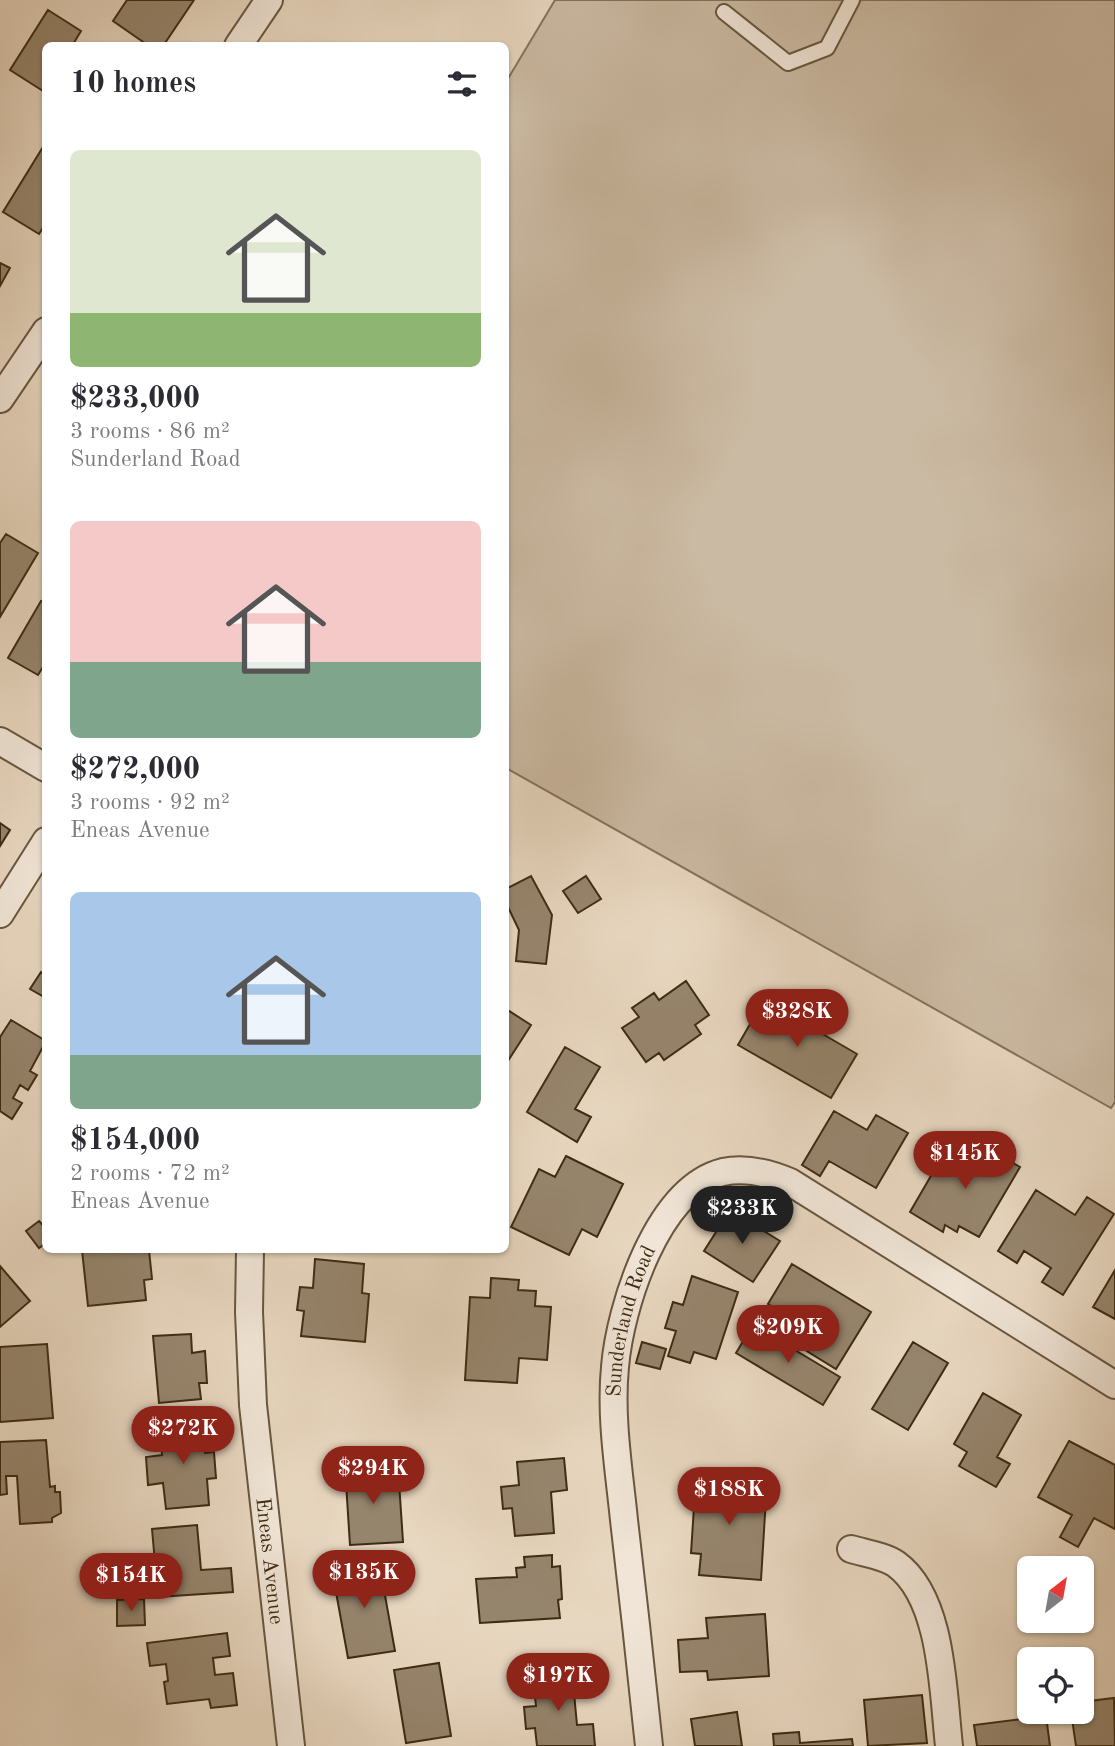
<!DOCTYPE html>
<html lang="en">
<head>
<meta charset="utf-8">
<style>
	body { margin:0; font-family:"Old Standard TT",serif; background:#f2f2f3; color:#2b2b33; height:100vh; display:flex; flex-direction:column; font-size:26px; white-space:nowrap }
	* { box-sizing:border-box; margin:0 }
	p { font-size:23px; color:#7c7c81 }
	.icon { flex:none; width:38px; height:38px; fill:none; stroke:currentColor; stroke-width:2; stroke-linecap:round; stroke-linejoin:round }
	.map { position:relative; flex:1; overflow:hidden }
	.drawer { position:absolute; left:42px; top:42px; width:467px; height:1211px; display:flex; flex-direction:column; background:#fff; border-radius:10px; box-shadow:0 2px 5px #0004 }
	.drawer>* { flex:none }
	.needle { width:46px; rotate:31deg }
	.controls { position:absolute; left:1017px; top:1556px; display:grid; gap:14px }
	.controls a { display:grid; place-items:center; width:77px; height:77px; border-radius:10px; background:#fff; box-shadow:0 2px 5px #0004; font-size:35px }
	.price { position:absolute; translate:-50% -60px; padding:0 16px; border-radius:24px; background:#8f2418; color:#fff; font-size:23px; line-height:46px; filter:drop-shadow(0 2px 4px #0008) }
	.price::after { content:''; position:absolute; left:50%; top:42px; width:21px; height:16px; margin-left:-10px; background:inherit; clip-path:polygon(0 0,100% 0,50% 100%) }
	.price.on { background:#222; color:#fff }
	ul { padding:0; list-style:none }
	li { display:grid; align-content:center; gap:14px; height:371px; padding:0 28px }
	li span { display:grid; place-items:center; height:217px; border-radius:10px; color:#555 }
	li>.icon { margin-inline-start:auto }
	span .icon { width:126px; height:126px; fill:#fffc; stroke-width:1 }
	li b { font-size:30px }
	h2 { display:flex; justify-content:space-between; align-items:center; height:84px; padding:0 28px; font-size:30px }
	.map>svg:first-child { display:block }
	.park { fill:#cbbaa3; stroke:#84735b; stroke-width:2 }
	.building { fill:#96856d; stroke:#3e2c13; stroke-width:2 }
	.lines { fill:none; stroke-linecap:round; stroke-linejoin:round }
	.lane-casing { stroke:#68573e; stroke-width:18 }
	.street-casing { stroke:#68573e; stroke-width:30 }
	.lane { stroke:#f0e5d6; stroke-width:14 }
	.street { stroke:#f0e5d6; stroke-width:26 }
	.labels { text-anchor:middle; stroke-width:7; stroke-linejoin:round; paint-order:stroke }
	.street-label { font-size:21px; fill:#3e2c13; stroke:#f0e5d6 }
</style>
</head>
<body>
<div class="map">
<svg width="1115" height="1746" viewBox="0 0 1115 1746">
	<rect width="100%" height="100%" fill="#e8d7c0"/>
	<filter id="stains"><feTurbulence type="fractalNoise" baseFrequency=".00286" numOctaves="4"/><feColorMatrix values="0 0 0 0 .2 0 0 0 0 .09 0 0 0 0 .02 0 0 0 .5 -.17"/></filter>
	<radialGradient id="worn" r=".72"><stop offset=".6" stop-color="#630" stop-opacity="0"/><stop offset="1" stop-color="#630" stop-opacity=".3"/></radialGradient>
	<path class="park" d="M555 0H1115V1102L1111 1108 506 768V82Z"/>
	<path class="building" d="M127 0H194L163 46H149L113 21Z
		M48 10 81 31 72 46H46V87L43 91 10 70Z
		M46 142V223L39 234 3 212Z
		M0 263 10 268 0 286Z
		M6 534 38 553 0 617V543Z
		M41 601 46 603V662L38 675 8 658Z
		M0 823 10 830 0 846Z
		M531 876 552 915 546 964 516 961 519 930 506 903V889Z
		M586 876 601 899 578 913 563 891Z
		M41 972 46 975V998L30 989Z
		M686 981 709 1015 695 1025 701 1034 664 1060 659 1053 646 1062 622 1028 639 1017 632 1008 654 993 659 1000Z
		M764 1000 857 1054 831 1098 738 1045Z
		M506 1009 531 1025 506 1064Z
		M11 1020 46 1041 30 1071 37 1075 28 1090 20 1085 13 1098 22 1103 12 1119 0 1111V1037Z
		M565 1047 600 1067 575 1109 591 1117 577 1142 527 1112Z
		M834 1111 867 1130 876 1115 908 1133 876 1188 829 1161 820 1176 802 1165Z
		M950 1143 973 1156 962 1175 967 1178 985 1147 1020 1167 979 1237 959 1226 957 1232 945 1225 943 1232 910 1212Z
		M566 1156 623 1184 597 1237 582 1229 569 1255 511 1227 539 1169 555 1177Z
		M1036 1190 1075 1215 1087 1197 1114 1214 1063 1295 1042 1282 1051 1268 1024 1251 1017 1263 998 1251Z
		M730 1210 780 1241 753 1282 704 1251Z
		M39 1221 46 1229V1243L39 1248 26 1231Z
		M82 1250H149L152 1279 144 1280 146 1300 88 1306Z
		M315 1259 364 1264 362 1293 369 1294 365 1342 301 1336 304 1311 297 1310 300 1287 313 1288Z
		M792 1264 871 1312 836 1369 776 1332 786 1315 768 1304Z
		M0 1266 30 1301 0 1327Z
		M1115 1270V1319L1093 1307Z
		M692 1276 738 1292 716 1359 694 1352 690 1363 668 1356 676 1331 665 1328 673 1302 683 1305Z
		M491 1278 519 1280 518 1290 536 1291 535 1306 551 1307 547 1360 519 1358 517 1383 465 1380 470 1297 490 1298Z
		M753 1325 840 1377 823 1405 736 1353Z
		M191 1334 192 1353 205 1351 207 1383H199L201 1399 159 1403 153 1336Z
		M642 1342 666 1349 660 1369 636 1363Z
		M913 1342 948 1363 908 1430 872 1409Z
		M47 1344 53 1418 0 1422V1347Z
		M983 1393 1021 1415 997 1457 1010 1464 996 1487 959 1466 967 1452 954 1444Z
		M202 1422 205 1453 214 1452 216 1478 207 1479 209 1505 166 1509 163 1483 148 1485 146 1457 162 1455 160 1426Z
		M46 1440 50 1487 55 1486V1492H60L61 1513 52 1518V1522L20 1524 17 1476H6L7 1494 0 1495V1442Z
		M1069 1441 1115 1465V1529L1094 1518 1078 1547 1060 1537 1072 1515 1038 1497Z
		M564 1458 567 1490 551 1492 554 1533 515 1536 512 1508 503 1509 501 1487 519 1485 517 1462Z
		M389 1464 390 1482H399L403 1542 350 1545 345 1467Z
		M696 1476 767 1481 761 1580 699 1575 701 1554 691 1553Z
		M197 1525 201 1570 231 1568 233 1592 158 1597 152 1529Z
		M552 1555V1567L560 1566 562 1599 558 1600 560 1618 480 1623 476 1579 517 1577 516 1568 525 1567 524 1557Z
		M379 1562 395 1651 348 1658 332 1570Z
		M144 1599 145 1625 117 1626V1600Z
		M765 1614 769 1676 708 1680 707 1671 680 1672 678 1640 708 1638 706 1618Z
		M227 1633 230 1656 213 1658 215 1675 233 1673 237 1705 211 1708 209 1699 167 1704 164 1682 168 1681 166 1664 150 1666 147 1643Z
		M439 1663 451 1736 406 1743 394 1670Z
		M585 1674 587 1692 574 1693 577 1725 593 1724 595 1746H537L535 1728 526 1729 524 1707 536 1706 533 1679Z
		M922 1695 927 1743 868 1746 864 1700Z
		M1114 1698 1115 1746H1076L1071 1712H1082V1702Z
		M737 1712 742 1746H695L691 1719Z
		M1046 1716 1050 1746H977L974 1725Z
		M799 1732 800 1743 852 1739 853 1746H774L773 1734Z"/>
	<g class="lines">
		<defs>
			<path id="lane" d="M724 12 788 63 827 48 852 0"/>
			<g id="street">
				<path d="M238 46 269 0"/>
				<path d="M0 399 46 331"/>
				<path d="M0 741 46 768"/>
				<path d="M0 914 46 841"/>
				<path id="s1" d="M250 1250 249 1312 253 1405 291 1746"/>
				<path d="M851 1549C864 1553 885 1556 896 1564 943 1598 943 1693 949 1746"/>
				<path id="s2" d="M649 1746C641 1671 633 1595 624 1520 619 1470 610 1417 615 1367 620 1307 657 1189 723 1172 746 1167 769 1173 790 1182L1115 1385"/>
			</g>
		</defs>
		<use href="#lane" class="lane-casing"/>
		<use href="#street" class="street-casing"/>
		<use href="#lane" class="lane"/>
		<use href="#street" class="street"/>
	</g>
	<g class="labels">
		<g class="street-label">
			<text dy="7" stroke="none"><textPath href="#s2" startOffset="429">Sunderland Road</textPath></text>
			<text dy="7" stroke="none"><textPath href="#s1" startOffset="312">Eneas Avenue</textPath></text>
		</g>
	</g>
	<rect width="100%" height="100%" filter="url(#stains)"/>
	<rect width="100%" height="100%" fill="url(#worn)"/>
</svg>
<div class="controls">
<a><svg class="needle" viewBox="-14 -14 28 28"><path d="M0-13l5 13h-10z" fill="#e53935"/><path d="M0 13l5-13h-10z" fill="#7c7c81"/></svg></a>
<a><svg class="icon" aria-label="locate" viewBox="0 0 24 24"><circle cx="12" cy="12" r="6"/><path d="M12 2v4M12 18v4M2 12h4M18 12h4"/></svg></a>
</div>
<b class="price" style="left:797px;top:1049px">$328K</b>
<b class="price" style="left:965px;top:1191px">$145K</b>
<b class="price on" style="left:742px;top:1246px">$233K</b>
<b class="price" style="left:788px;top:1365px">$209K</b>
<b class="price" style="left:183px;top:1466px">$272K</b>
<b class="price" style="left:373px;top:1506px">$294K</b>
<b class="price" style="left:729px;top:1527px">$188K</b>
<b class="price" style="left:364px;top:1610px">$135K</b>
<b class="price" style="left:131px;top:1613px">$154K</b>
<b class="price" style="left:558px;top:1713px">$197K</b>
<section class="drawer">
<h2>10 homes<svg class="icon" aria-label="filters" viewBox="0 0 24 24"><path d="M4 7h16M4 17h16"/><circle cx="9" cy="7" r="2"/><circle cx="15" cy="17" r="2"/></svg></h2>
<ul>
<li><span style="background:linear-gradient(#dfe7d0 75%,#8fb573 0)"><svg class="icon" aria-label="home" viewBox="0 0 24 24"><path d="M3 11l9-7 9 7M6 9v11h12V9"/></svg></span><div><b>$233,000</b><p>3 rooms · 86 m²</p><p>Sunderland Road</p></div></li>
<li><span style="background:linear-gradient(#f6c9c9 65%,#7fa58c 0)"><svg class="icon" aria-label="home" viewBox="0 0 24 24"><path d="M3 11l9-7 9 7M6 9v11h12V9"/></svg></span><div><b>$272,000</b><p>3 rooms · 92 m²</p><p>Eneas Avenue</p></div></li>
<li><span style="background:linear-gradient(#a9c7e8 75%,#7fa58c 0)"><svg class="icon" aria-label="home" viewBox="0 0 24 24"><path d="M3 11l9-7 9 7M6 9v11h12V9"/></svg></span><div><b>$154,000</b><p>2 rooms · 72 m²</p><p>Eneas Avenue</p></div></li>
</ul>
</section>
</div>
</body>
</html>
